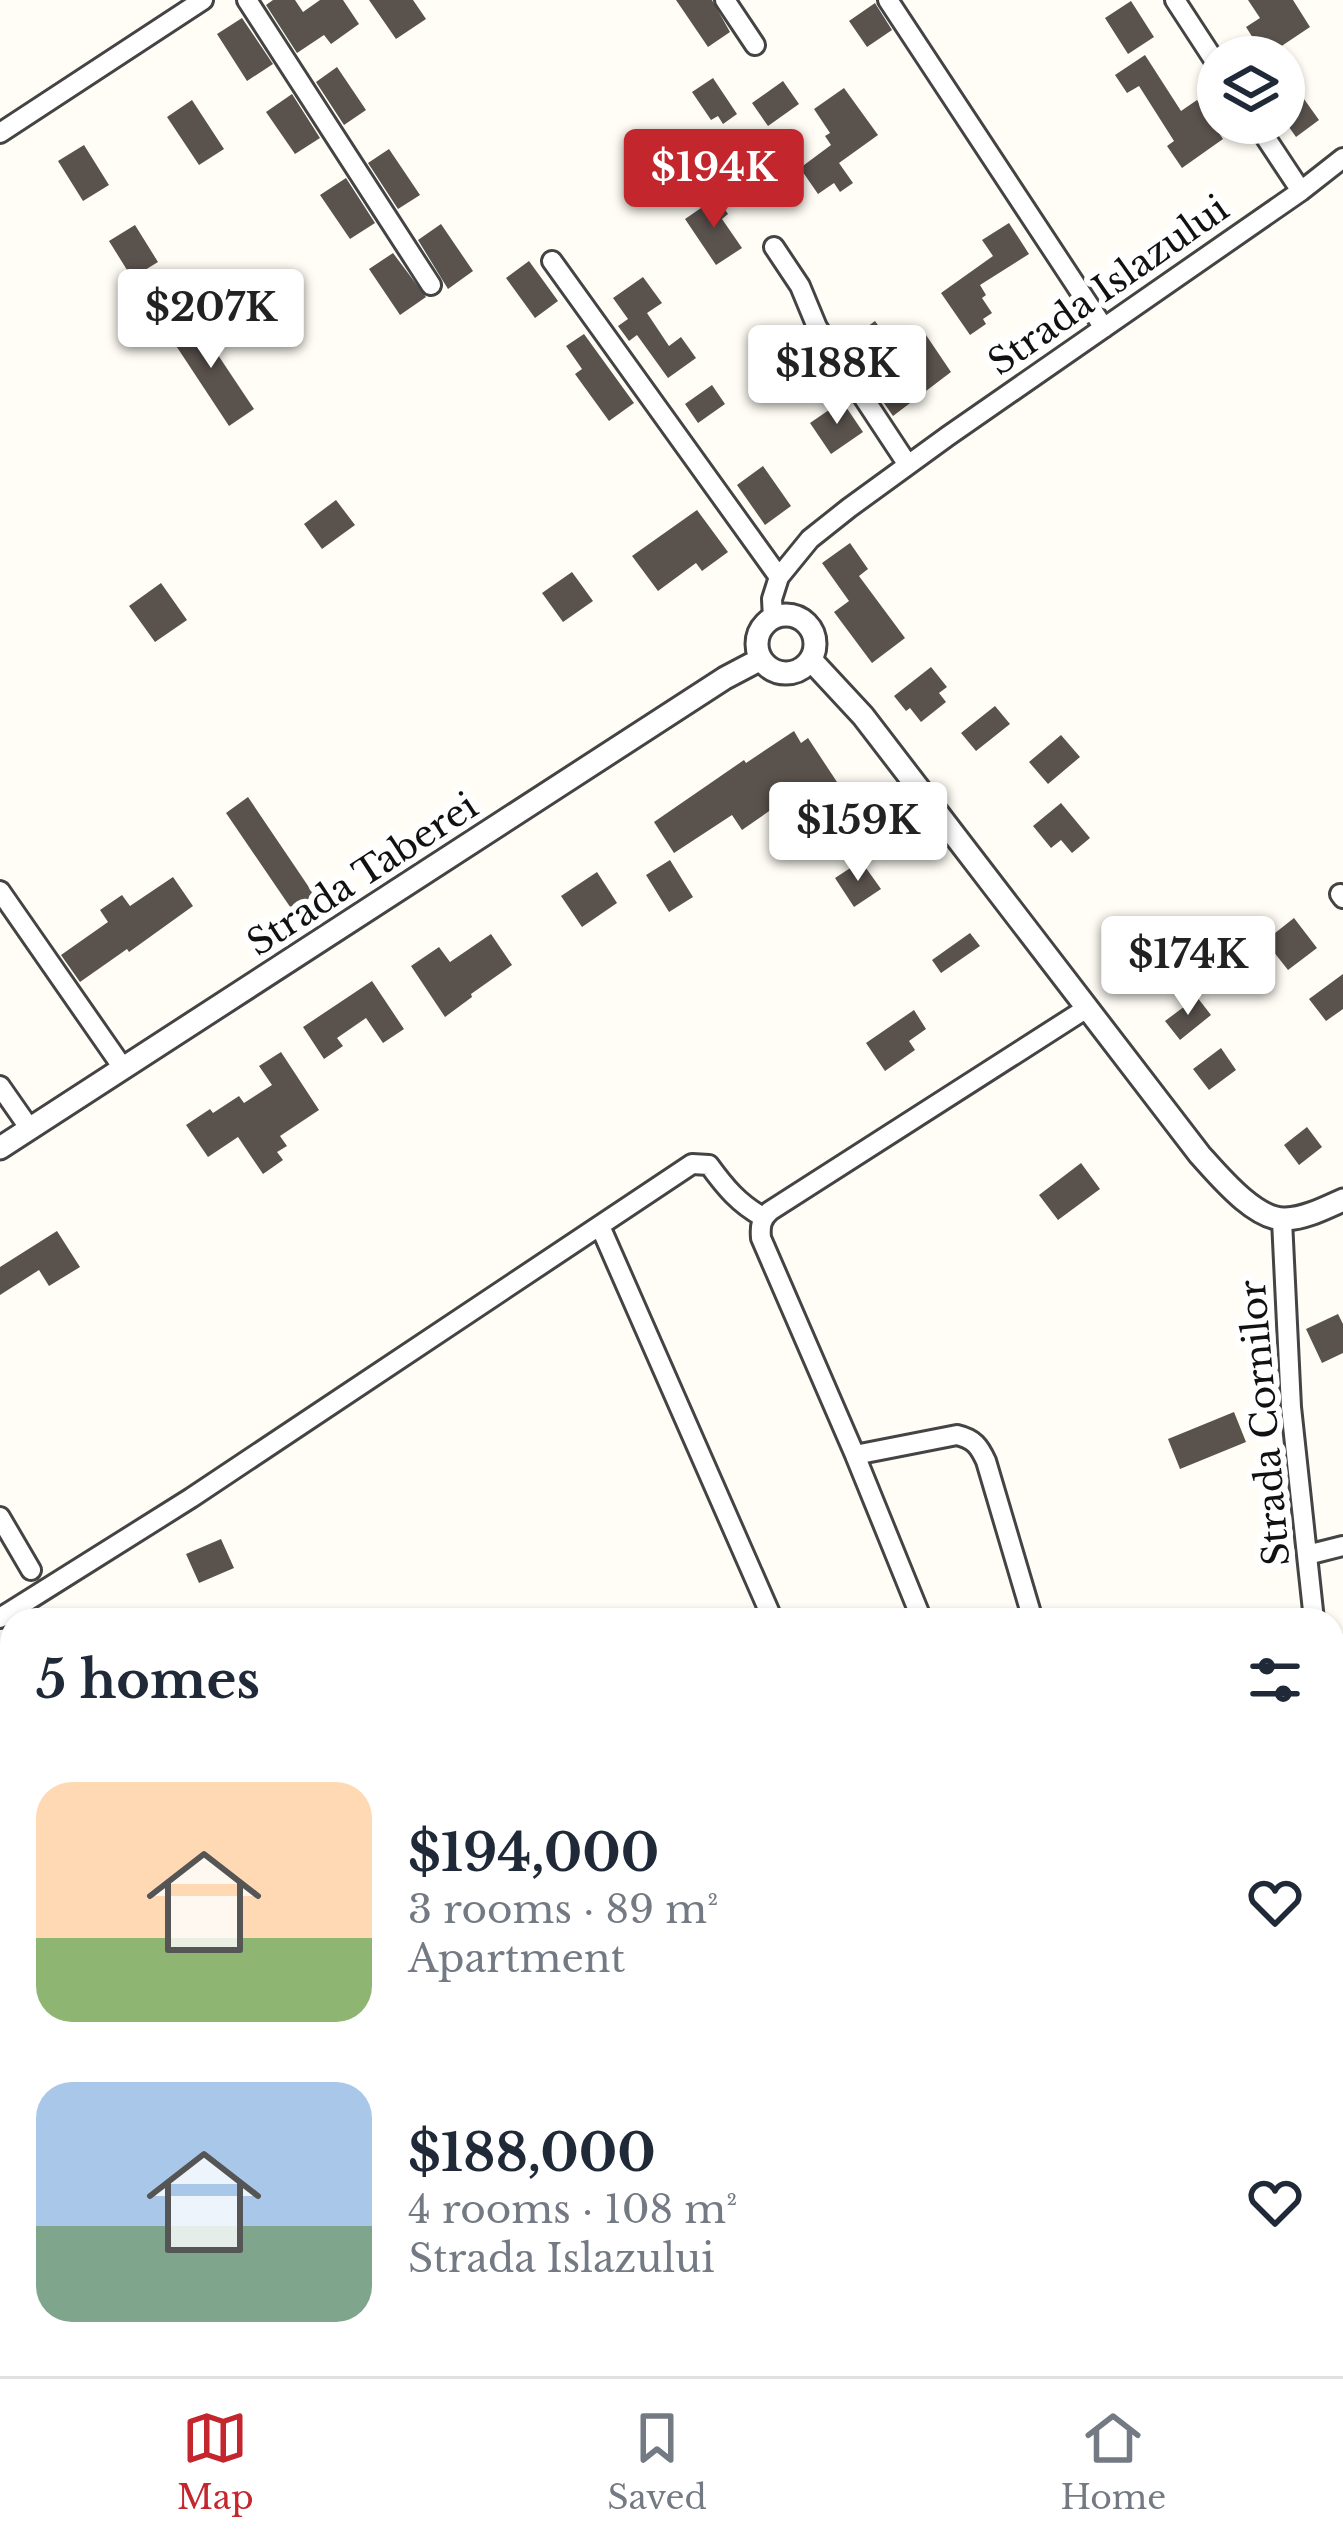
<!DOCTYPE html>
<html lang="en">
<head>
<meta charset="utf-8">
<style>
	body { margin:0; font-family:"Libre Baskerville",serif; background:#f2f2f3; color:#1f2937; height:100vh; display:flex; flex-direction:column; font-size:45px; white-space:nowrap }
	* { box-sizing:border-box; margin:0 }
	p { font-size:39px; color:#747a83 }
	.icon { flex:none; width:66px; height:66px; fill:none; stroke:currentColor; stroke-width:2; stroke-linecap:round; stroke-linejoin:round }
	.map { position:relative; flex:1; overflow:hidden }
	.sheet { position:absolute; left:0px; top:1608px; width:1344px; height:768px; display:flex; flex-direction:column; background:#fff; border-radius:36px 36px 0 0; box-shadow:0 3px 9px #0004 }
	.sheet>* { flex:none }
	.fabs { position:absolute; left:1197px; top:36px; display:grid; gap:24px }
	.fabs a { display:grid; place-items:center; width:108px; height:108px; border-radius:50%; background:#fff; box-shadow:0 3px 9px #0004; font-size:60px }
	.price { position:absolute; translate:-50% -102px; padding:0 27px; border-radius:12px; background:#fff; color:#222; font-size:39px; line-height:78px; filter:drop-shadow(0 3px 6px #0008) }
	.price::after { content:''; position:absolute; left:50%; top:72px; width:36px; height:27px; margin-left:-18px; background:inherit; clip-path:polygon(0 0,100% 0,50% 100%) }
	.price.current { background:#c4262e; color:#fff }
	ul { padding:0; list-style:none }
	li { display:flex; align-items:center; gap:36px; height:300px; padding:0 36px }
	li span { display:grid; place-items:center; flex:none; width:336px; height:240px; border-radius:36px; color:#555 }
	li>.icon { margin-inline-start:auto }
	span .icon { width:144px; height:144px; fill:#fffc; stroke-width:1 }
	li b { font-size:51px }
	h2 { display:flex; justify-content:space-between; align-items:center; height:144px; padding:0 36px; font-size:51px }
	.menu { display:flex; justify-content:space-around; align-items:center; height:168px; border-top:3px solid #e0e1e3; background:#fff; font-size:33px; color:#747a83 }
	.menu a { display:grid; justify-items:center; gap:6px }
	.menu .current { color:#c4262e }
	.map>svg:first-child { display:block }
	.building { fill:#5a524d }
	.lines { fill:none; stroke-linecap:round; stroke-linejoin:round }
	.minor-casing { stroke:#444; stroke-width:24 }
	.tertiary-casing { stroke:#444; stroke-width:27 }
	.minor { stroke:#fff; stroke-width:18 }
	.tertiary { stroke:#fff; stroke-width:21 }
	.labels { text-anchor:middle; stroke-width:12; stroke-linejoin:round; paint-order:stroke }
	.street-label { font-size:36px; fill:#111; stroke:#fff }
</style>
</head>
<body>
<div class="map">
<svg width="1343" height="2376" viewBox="0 0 1343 2376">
	<rect width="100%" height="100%" fill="#fffdf5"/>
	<path class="building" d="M273 0H295L303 12 320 0H343L359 24 331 44 324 35 297 53 266 5Z
		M369 0H413L426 19 396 39Z
		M676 0H712L730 32 708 47Z
		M1248 0H1293L1310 27 1265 57 1246 27 1260 18Z
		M1131 1 1154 37 1128 54 1105 18Z
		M875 3 892 30 867 47 849 21Z
		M242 18 273 64 247 81 217 34Z
		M1145 55 1181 111 1197 100 1223 139 1182 168 1167 146 1174 141 1139 86 1127 93 1115 75Z
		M337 67 366 110 344 125 316 82Z
		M1284 71 1319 120 1296 137 1284 120Z
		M713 78 737 114 723 124 718 116 711 120 692 92Z
		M783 81 799 104 768 126 752 103Z
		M844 88 878 135 839 163 853 183 840 192 834 183 818 194 800 168 831 145 825 136 830 133 814 109Z
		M292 94 320 138 295 154 266 112Z
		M192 100 224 149 199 165 167 117Z
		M84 145 109 185 83 201 58 161Z
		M389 149 420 195 398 209 368 163Z
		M346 178 375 223 350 239 320 195Z
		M717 197 728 214 722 219 742 248 716 265 685 219Z
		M1009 223 1029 254 980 285 986 295 982 298 992 313 983 319 986 324 970 335 941 293 993 256 982 240Z
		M441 224 473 271 448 289 418 240Z
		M135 225 158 262 132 278 109 241Z
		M393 253 426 297 400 315 369 269Z
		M529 261 558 301 535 318 506 278Z
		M643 277 662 303 647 313 669 346 681 337 696 358 668 378 637 335 629 341 618 326 628 319 613 298Z
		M192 316 254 409 229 426 167 332Z
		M875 321 892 345 869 362 852 338Z
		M794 333 814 363 783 383 763 353Z
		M584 334 634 403 609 421 575 374 582 369 566 346Z
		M926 335 951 372 893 416 877 393 912 369 901 352Z
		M712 385 725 404 698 423 685 404Z
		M842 401 863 432 831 454 810 423Z
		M763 466 791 506 765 525 737 485Z
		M336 500 355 525 322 549 304 524Z
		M697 510 728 552 702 571 696 563 658 591 632 556Z
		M850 543 868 569 859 576 905 638 872 663 834 612 849 601 822 563Z
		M572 572 593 601 563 622 542 593Z
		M161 583 187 620 155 642 129 606Z
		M931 667 947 687 939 693 946 702 921 722 910 708 906 711 894 696Z
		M995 706 1010 724 976 751 961 733Z
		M794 731 801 743 808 738 837 782 796 809 788 798 742 830 732 815 674 853 654 822 744 760 746 763Z
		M1061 735 1080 757 1048 784 1029 762Z
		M248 797 321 905 299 920 226 813Z
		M1061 803 1090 838 1072 853 1061 840 1051 848 1033 826Z
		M670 860 693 897 669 912 646 875Z
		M861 861 881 889 854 907 835 878Z
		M597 872 617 903 582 927 561 896Z
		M173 877 193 906 129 952 127 949 80 982 61 955 108 922 100 910 122 895 130 906Z
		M1294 918 1317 948 1288 970 1265 941Z
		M970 933 980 946 941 973 932 960Z
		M491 934 512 965 471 994 472 997 445 1017 411 966 439 947 450 962Z
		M1151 947 1170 971 1149 989 1130 965Z
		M1343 974V1009L1326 1021 1309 999Z
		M372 981 404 1029 383 1043 366 1018 337 1038 343 1046 324 1059 303 1027Z
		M1197 997 1211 1015 1180 1040 1165 1021Z
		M914 1010 926 1029 909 1041 915 1050 885 1071 866 1043Z
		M1221 1048 1236 1070 1209 1090 1193 1069Z
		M281 1052 319 1110 280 1136 287 1146 277 1152 283 1160 263 1174 238 1137 208 1157 186 1125 210 1109 213 1113 239 1096 244 1103 272 1085 259 1066Z
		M1307 1127 1322 1147 1299 1165 1284 1145Z
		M1081 1163 1100 1189 1058 1220 1039 1195Z
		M57 1231 80 1267 49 1286 39 1270 0 1295V1267Z
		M1338 1314 1343 1324V1353L1322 1363 1306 1329Z
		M1234 1412 1246 1442 1180 1469 1168 1439Z
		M221 1539 234 1568 199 1583 186 1554Z"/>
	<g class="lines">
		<defs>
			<path id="minor" d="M247 0 431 285
				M725 0 755 45
				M888 0 1104 328
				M1175 0 1218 66
				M1256 123 1301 191
				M0 133 203 0
				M774 247 800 286 817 327 908 465
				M552 261 779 577
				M773 619 772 599 779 577 810 539 849 508 948 436 1301 191 1343 158
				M0 891 123 1068
				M1340 894 1343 898
				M0 1086 30 1129
				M1282 1220 1291 1407 1314 1620
				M600 1226 773 1620
				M855 1455 957 1435C974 1439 979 1446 986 1461L1033 1620
				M0 1517 31 1570
				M1307 1555 1343 1546
				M0 1618 191 1498 692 1164 709 1165C725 1187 739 1204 763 1217
				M922 1620 855 1455 761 1238C760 1226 761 1219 770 1211L1087 1008
				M1332 1756 1343 1820
				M5 1823 12 1846
				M1332 1901 1343 1891
				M1332 2192 1343 2223
				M172 2364 176 2376
				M362 2364 367 2376
				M525 2364 529 2376
				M705 2364 709 2376
				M796 2364 800 2376
				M981 2364 985 2376
				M1124 2364 1129 2376"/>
			<path id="tertiary" d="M757 644a29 29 0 1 1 58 0a29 29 0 1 1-58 0Z
				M811 660 863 716 1200 1155C1219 1176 1256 1221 1286 1219 1306 1218 1325 1208 1343 1200
				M0 1148 725 678 761 659"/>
		</defs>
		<use href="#minor" class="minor-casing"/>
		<use href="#tertiary" class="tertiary-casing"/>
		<use href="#minor" class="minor"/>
		<use href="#tertiary" class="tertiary"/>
	</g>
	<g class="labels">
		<g class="street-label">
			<text transform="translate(1108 285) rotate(-35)" y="13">Strada Islazului</text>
			<text transform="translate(362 874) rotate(-33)" y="13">Strada Taberei</text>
			<text transform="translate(1264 1423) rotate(-95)" y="13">Strada Cornilor</text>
		</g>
	</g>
</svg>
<div class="fabs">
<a><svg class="icon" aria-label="layers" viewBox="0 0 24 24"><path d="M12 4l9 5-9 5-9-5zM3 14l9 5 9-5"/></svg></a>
</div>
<b class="price current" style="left:714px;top:231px">$194K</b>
<b class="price" style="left:211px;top:371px">$207K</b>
<b class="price" style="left:837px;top:427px">$188K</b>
<b class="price" style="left:858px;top:884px">$159K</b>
<b class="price" style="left:1188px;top:1018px">$174K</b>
<section class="sheet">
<h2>5 homes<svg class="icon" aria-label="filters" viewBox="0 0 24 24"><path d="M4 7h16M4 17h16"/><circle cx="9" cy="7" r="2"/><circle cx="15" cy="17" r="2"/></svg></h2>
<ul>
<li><span style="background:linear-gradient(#ffd9b3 65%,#8fb573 0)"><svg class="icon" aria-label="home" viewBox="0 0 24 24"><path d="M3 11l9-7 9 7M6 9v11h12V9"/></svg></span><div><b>$194,000</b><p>3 rooms · 89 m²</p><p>Apartment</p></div><svg class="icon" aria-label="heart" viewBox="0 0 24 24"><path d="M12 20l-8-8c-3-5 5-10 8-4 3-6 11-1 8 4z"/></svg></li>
<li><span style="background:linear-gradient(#a9c7e8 60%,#7fa58c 0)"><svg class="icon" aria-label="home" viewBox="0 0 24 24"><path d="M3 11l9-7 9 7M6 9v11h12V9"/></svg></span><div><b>$188,000</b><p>4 rooms · 108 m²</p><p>Strada Islazului</p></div><svg class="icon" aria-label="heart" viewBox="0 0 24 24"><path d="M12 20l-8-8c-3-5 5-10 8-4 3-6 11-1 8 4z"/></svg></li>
</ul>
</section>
</div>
<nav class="menu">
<a class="current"><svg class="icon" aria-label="map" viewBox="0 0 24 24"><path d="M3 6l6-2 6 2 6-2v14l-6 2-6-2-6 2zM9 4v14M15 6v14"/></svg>Map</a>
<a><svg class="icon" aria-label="saved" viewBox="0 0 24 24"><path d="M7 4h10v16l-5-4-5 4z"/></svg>Saved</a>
<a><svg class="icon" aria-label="home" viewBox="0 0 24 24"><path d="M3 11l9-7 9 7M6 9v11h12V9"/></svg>Home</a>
</nav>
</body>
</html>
